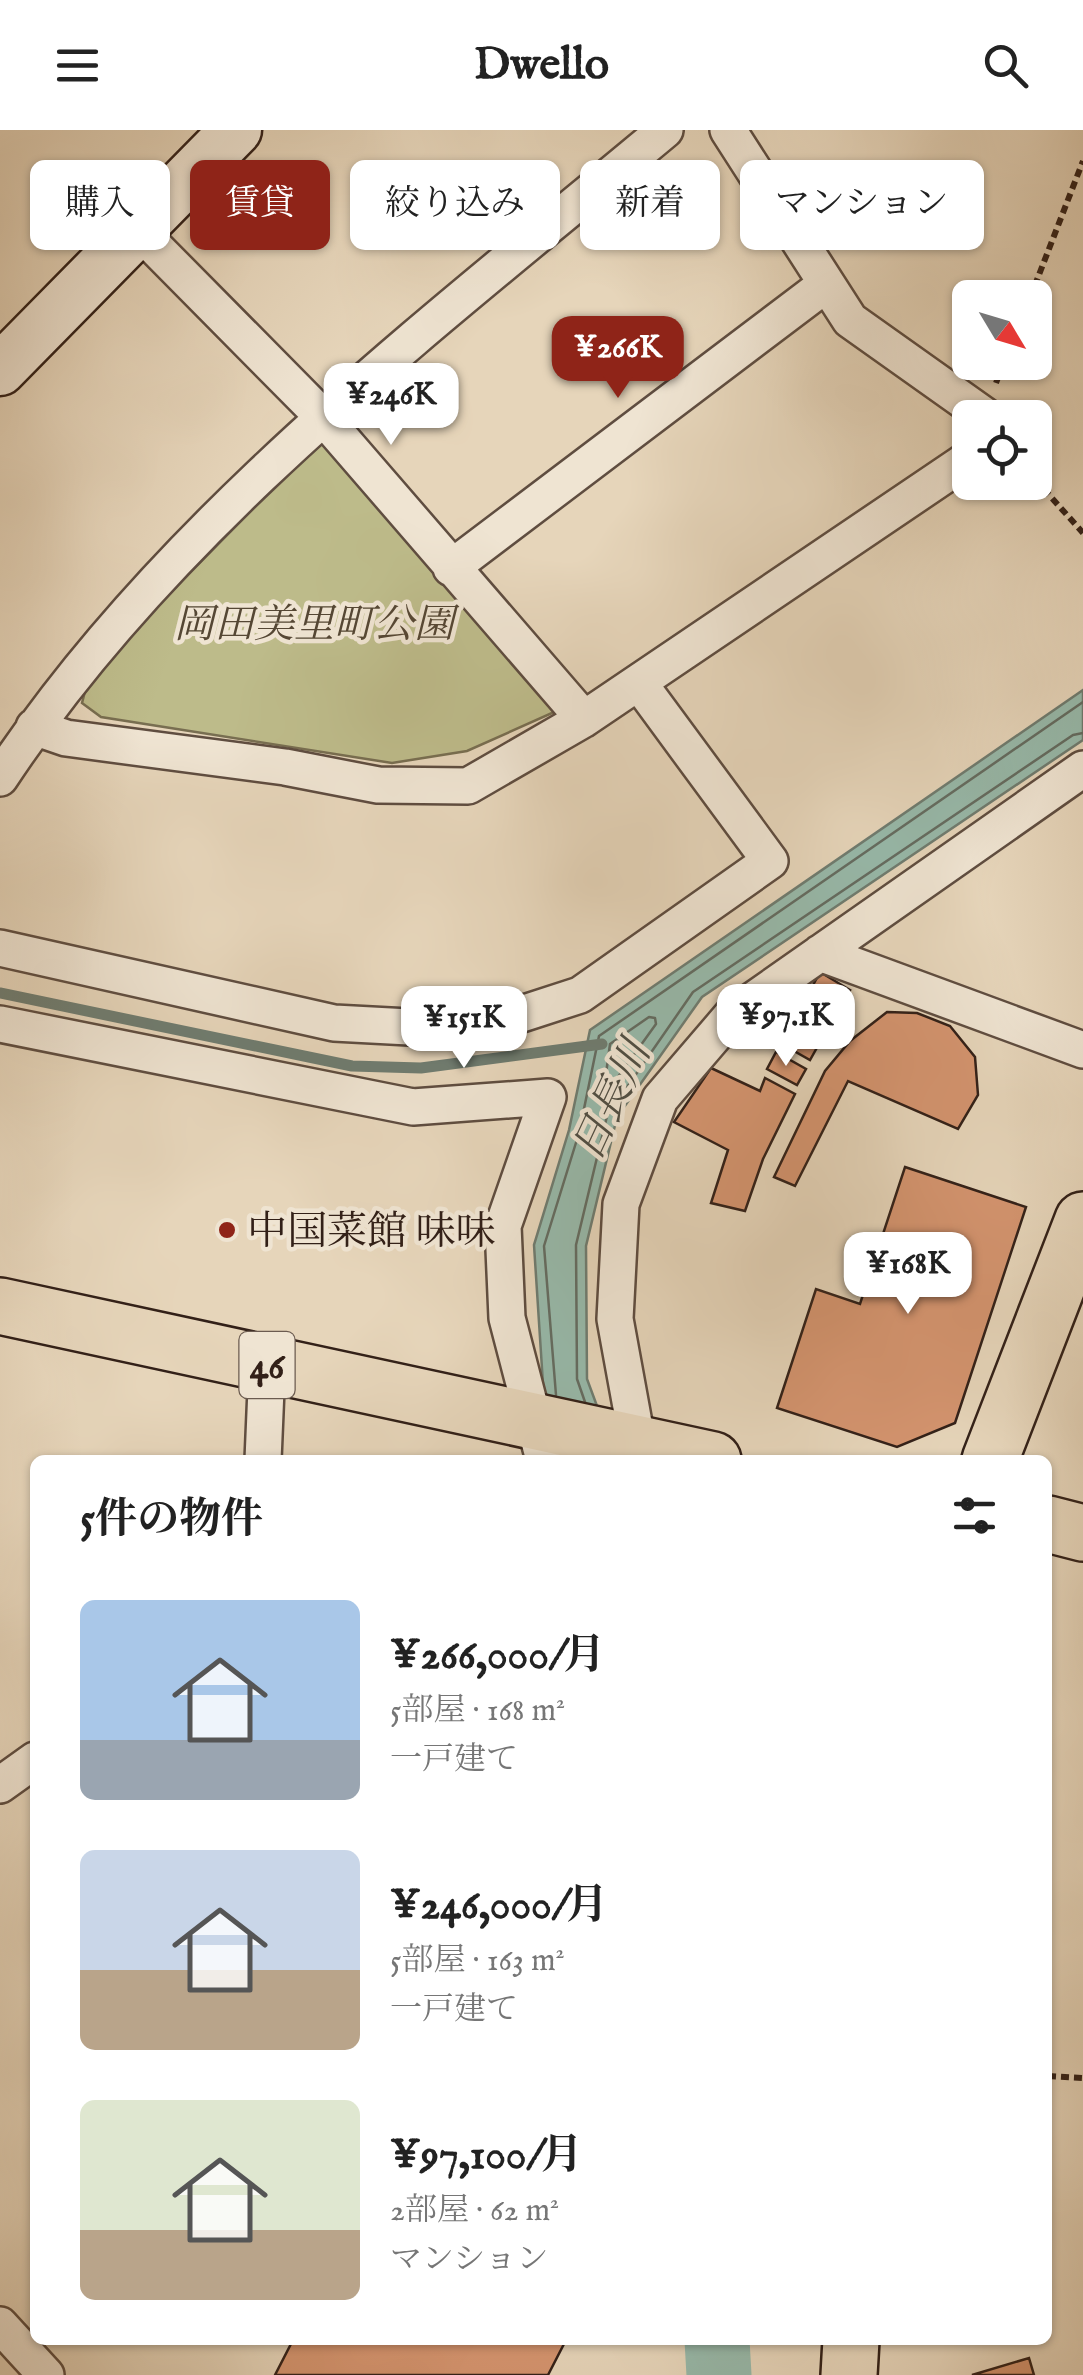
<!DOCTYPE html>
<html lang="ja">
<head>
<meta charset="utf-8">
<style>
	body { margin:0; font-family:"IM FELL English","Noto Serif JP",serif; background:#f6f6f6; color:#222; height:100vh; display:flex; flex-direction:column; font-size:38px; white-space:nowrap }
	* { box-sizing:border-box; margin:0 }
	p { font-size:32px; color:#767676 }
	.icon { flex:none; width:55px; height:55px; fill:none; stroke:currentColor; stroke-width:2; stroke-linecap:round; stroke-linejoin:round }
	.map { position:relative; flex:1; overflow:hidden }
	.side { position:absolute; left:30px; top:1325px; width:1022px; height:890px; display:flex; flex-direction:column; background:#fff; border-radius:15px; box-shadow:0 2px 8px #0004 }
	.side>* { flex:none }
	.hud { position:absolute; left:30px; top:30px; width:1025px; height:90px; display:flex; gap:20px }
	.needle { width:65px; rotate:128deg }
	.fabs { position:absolute; left:952px; top:150px; display:grid; gap:20px }
	.fabs a { display:grid; place-items:center; width:100px; height:100px; border-radius:15px; background:#fff; box-shadow:0 2px 8px #0004; font-size:50px }
	.price { position:absolute; translate:-50% -85px; padding:0 22px; border-radius:20px; background:#fff; color:#222; font-size:32px; line-height:65px; filter:drop-shadow(0 2px 5px #0008) }
	.price::after { content:''; position:absolute; left:50%; top:60px; width:30px; height:22px; margin-left:-15px; background:inherit; clip-path:polygon(0 0,100% 0,50% 100%) }
	.price.active { background:#8f2418; color:#fff }
	ul { padding:0; list-style:none }
	li { display:flex; align-items:center; gap:30px; height:250px; padding:0 50px }
	li span { display:grid; place-items:center; flex:none; width:280px; height:200px; border-radius:15px; color:#555 }
	li>.icon { margin-inline-start:auto }
	span .icon { width:120px; height:120px; fill:#fffc; stroke-width:1 }
	li b { font-size:42px }
	h2 { display:flex; justify-content:space-between; align-items:center; height:120px; padding:0 50px; font-size:42px }
	.chip { padding:0 35px; border-radius:15px; background:#fff; box-shadow:0 2px 8px #0004; font-size:35px; line-height:90px }
	.chip.active { background:#8f2418; color:#fff }
	header { display:flex; justify-content:space-between; align-items:center; height:130px; padding:0 50px; background:#fff; font-size:45px; font-weight:700 }
	.map>svg:first-child { display:block }
	.green { fill:#bdbb8a; stroke:#786e51; stroke-width:2.5 }
	.water { fill:#97b9aa; stroke:#6f7c70; stroke-width:2.5 }
	.lines { fill:none; stroke-linecap:round; stroke-linejoin:round }
	.shore { stroke:#646c61; stroke-width:2.5 }
	.stream { stroke:#6f7c70; stroke-width:11 }
	.river { stroke:#97b9aa; stroke-width:65 }
	.building { fill:#d4946f; stroke:#322018; stroke-width:2.5 }
	.street-casing { stroke:#5f4d40; stroke-width:40 }
	.secondary-casing { stroke:#322018; stroke-width:55 }
	.primary-casing { stroke:#322018; stroke-width:60 }
	.highway-casing { stroke:#322018; stroke-width:60 }
	.path { stroke:#322018; stroke-width:6; stroke-dasharray:8 5; stroke-linecap:butt }
	.street { stroke:#efe4d2; stroke-width:35 }
	.secondary { stroke:#efe4d2; stroke-width:50 }
	.primary { stroke:#e6d5ba; stroke-width:55 }
	.highway { stroke:#e6d5ba; stroke-width:55 }
	.poi-dot { fill:#8f2418; stroke:#efe4d2; stroke-width:4 }
	.labels { text-anchor:middle; stroke-width:9; stroke-linejoin:round; paint-order:stroke }
	.shield { fill:#efe4d2; stroke:#6b5b50; stroke-width:2.5 }
	.shield-label { font-size:38px; font-weight:bold; fill:#322018 }
	.park-label { font-size:40px; font-style:italic; fill:#554734; stroke:#efe4d2 }
	.poi-label { font-size:40px; fill:#322018; stroke:#efe4d2; text-anchor:start }
	.water-label { font-size:42px; font-style:italic; fill:#504e44; stroke:#efe4d2 }
</style>
</head>
<body>
<header><svg class="icon" aria-label="menu" viewBox="0 0 24 24"><path d="M4 6h16M4 12h16M4 18h16"/></svg>Dwello<svg class="icon" aria-label="search" viewBox="0 0 24 24"><circle cx="10" cy="10" r="6"/><path d="M15 15l6 6"/></svg></header>
<div class="map">
<svg width="1083" height="2245" viewBox="0 0 1083 2245">
	<rect width="100%" height="100%" fill="#e6d5ba"/>
	<filter id="stains"><feTurbulence type="fractalNoise" baseFrequency=".002" numOctaves="4"/><feColorMatrix values="0 0 0 0 .2 0 0 0 0 .09 0 0 0 0 .02 0 0 0 .5 -.17"/></filter>
	<radialGradient id="worn" r=".72"><stop offset=".6" stop-color="#630" stop-opacity="0"/><stop offset="1" stop-color="#630" stop-opacity=".3"/></radialGradient>
	<path class="green" d="M323 307 561 579 467 621 392 633 101 587 82 573 89 546Z"/>
	<path class="water" d="M1083 560V610L702 867 617 987 586 1116 587 1249 617 1330H561L543 1254 534 1115 569 1000 590 900Z"/>
	<g class="lines">
		<path class="shore" d="M649 887 655 888 656 894 610 958 604 959 610 914Z
			M556 1265 544 1116 579 1003 599 906 1083 572
			M585 1272 577 1249 576 1115 607 986 693 862 1073 605 1083 603"/>
		<path class="stream" d="M0 863 352 936 421 938 602 914"/>
		<path class="river" d="M717 2210 719 2245"/>
	</g>
	<path class="building" d="M820 842 850 860 837 878 811 859Z
		M798 864 835 884 822 907 785 889Z
		M887 882 917 883 950 896 975 927 978 965 958 999 848 951 795 1056 774 1047 825 941 850 911Z
		M789 896 819 914 810 930 780 913Z
		M776 922 806 939 797 955 767 939Z
		M711 938 760 961 765 948 795 964 763 1029 745 1081 711 1073 728 1020 674 992Z
		M905 1037 1026 1077 955 1293 897 1317 777 1278 816 1159 860 1174Z
		M293 2210H566L548 2245H275Z
		M1029 2228 1034 2245H972Z"/>
	<g class="lines">
		<defs>
			<path id="street" d="M728 0 850 190 988 288
				M139 101 322 286 584 589
				M451 438 825 155
				M34 597 66 608 285 637 378 655 468 656 584 589 970 328
				M0 648C167 394 434 193 665 0
				M0 818 334 893 428 898 500 891 580 865 770 731 639 553
				M820 823 1083 920
				M0 894 413 977 548 967 503 1096 507 1188 544 1330
				M638 1315 615 1189 621 1074 660 969 732 885 1083 639
				M263 1330 267 1235
				M0 1655 35 1630
				M0 2195 46 2245"/>
			<path id="secondary" d="M0 240 236 0"/>
			<path id="primary" d="M0 1176 713 1330
				M1048 1394 1083 1403"/>
			<path id="highway" d="M990 1330 1083 1090
				M849 2245 851 2210"/>
		</defs>
		<use href="#street" class="street-casing"/>
		<use href="#secondary" class="secondary-casing"/>
		<use href="#primary" class="primary-casing"/>
		<use href="#highway" class="highway-casing"/>
		<path class="path" d="M1030 168 1083 31
			M996 253 1004 232
			M1035 349 1083 403
			M1048 1946 1083 1948
			M1048 2174H1051"/>
		<use href="#street" class="street"/>
		<use href="#secondary" class="secondary"/>
		<use href="#primary" class="primary"/>
		<use href="#highway" class="highway"/>
	</g>
	<circle class="poi-dot" cx="227" cy="1100" r="10"/>
	<g class="labels">
		<rect class="shield" x="239.5" y="1202" width="55" height="66" rx="8"/>
		<g class="shield-label">
			<text x="267" y="1248">46</text>
		</g>
		<g class="park-label">
			<text x="314" y="507">岡田美里町公園</text>
		</g>
		<g class="poi-label">
			<text x="247" y="1114">中国菜館 味味</text>
		</g>
		<g class="water-label">
			<text transform="translate(610 970) rotate(-65)" y="15">日長川</text>
		</g>
	</g>
	<rect width="100%" height="100%" filter="url(#stains)"/>
	<rect width="100%" height="100%" fill="url(#worn)"/>
</svg>
<div class="fabs">
<a><svg class="needle" viewBox="-14 -14 28 28"><path d="M0-13l5 13h-10z" fill="#e53935"/><path d="M0 13l5-13h-10z" fill="#767676"/></svg></a>
<a><svg class="icon" aria-label="locate" viewBox="0 0 24 24"><circle cx="12" cy="12" r="6"/><path d="M12 2v4M12 18v4M2 12h4M18 12h4"/></svg></a>
</div>
<b class="price active" style="left:618px;top:271px">¥266K</b>
<b class="price" style="left:391px;top:318px">¥246K</b>
<b class="price" style="left:786px;top:939px">¥97.1K</b>
<b class="price" style="left:464px;top:941px">¥151K</b>
<b class="price" style="left:908px;top:1187px">¥168K</b>
<div class="hud">
<a class="chip">購入</a>
<a class="chip active">賃貸</a>
<a class="chip">絞り込み</a>
<a class="chip">新着</a>
<a class="chip">マンション</a>
</div>
<section class="side">
<h2>5件の物件<svg class="icon" aria-label="filters" viewBox="0 0 24 24"><path d="M4 7h16M4 17h16"/><circle cx="9" cy="7" r="2"/><circle cx="15" cy="17" r="2"/></svg></h2>
<ul>
<li><span style="background:linear-gradient(#a9c7e8 70%,#9aa5b1 0)"><svg class="icon" aria-label="home" viewBox="0 0 24 24"><path d="M3 11l9-7 9 7M6 9v11h12V9"/></svg></span><div><b>¥266,000/月</b><p>5部屋 · 168 m²</p><p>一戸建て</p></div></li>
<li><span style="background:linear-gradient(#c9d6e8 60%,#b9a48a 0)"><svg class="icon" aria-label="home" viewBox="0 0 24 24"><path d="M3 11l9-7 9 7M6 9v11h12V9"/></svg></span><div><b>¥246,000/月</b><p>5部屋 · 163 m²</p><p>一戸建て</p></div></li>
<li><span style="background:linear-gradient(#dfe7d0 65%,#b9a48a 0)"><svg class="icon" aria-label="home" viewBox="0 0 24 24"><path d="M3 11l9-7 9 7M6 9v11h12V9"/></svg></span><div><b>¥97,100/月</b><p>2部屋 · 62 m²</p><p>マンション</p></div></li>
</ul>
</section>
</div>
</body>
</html>
